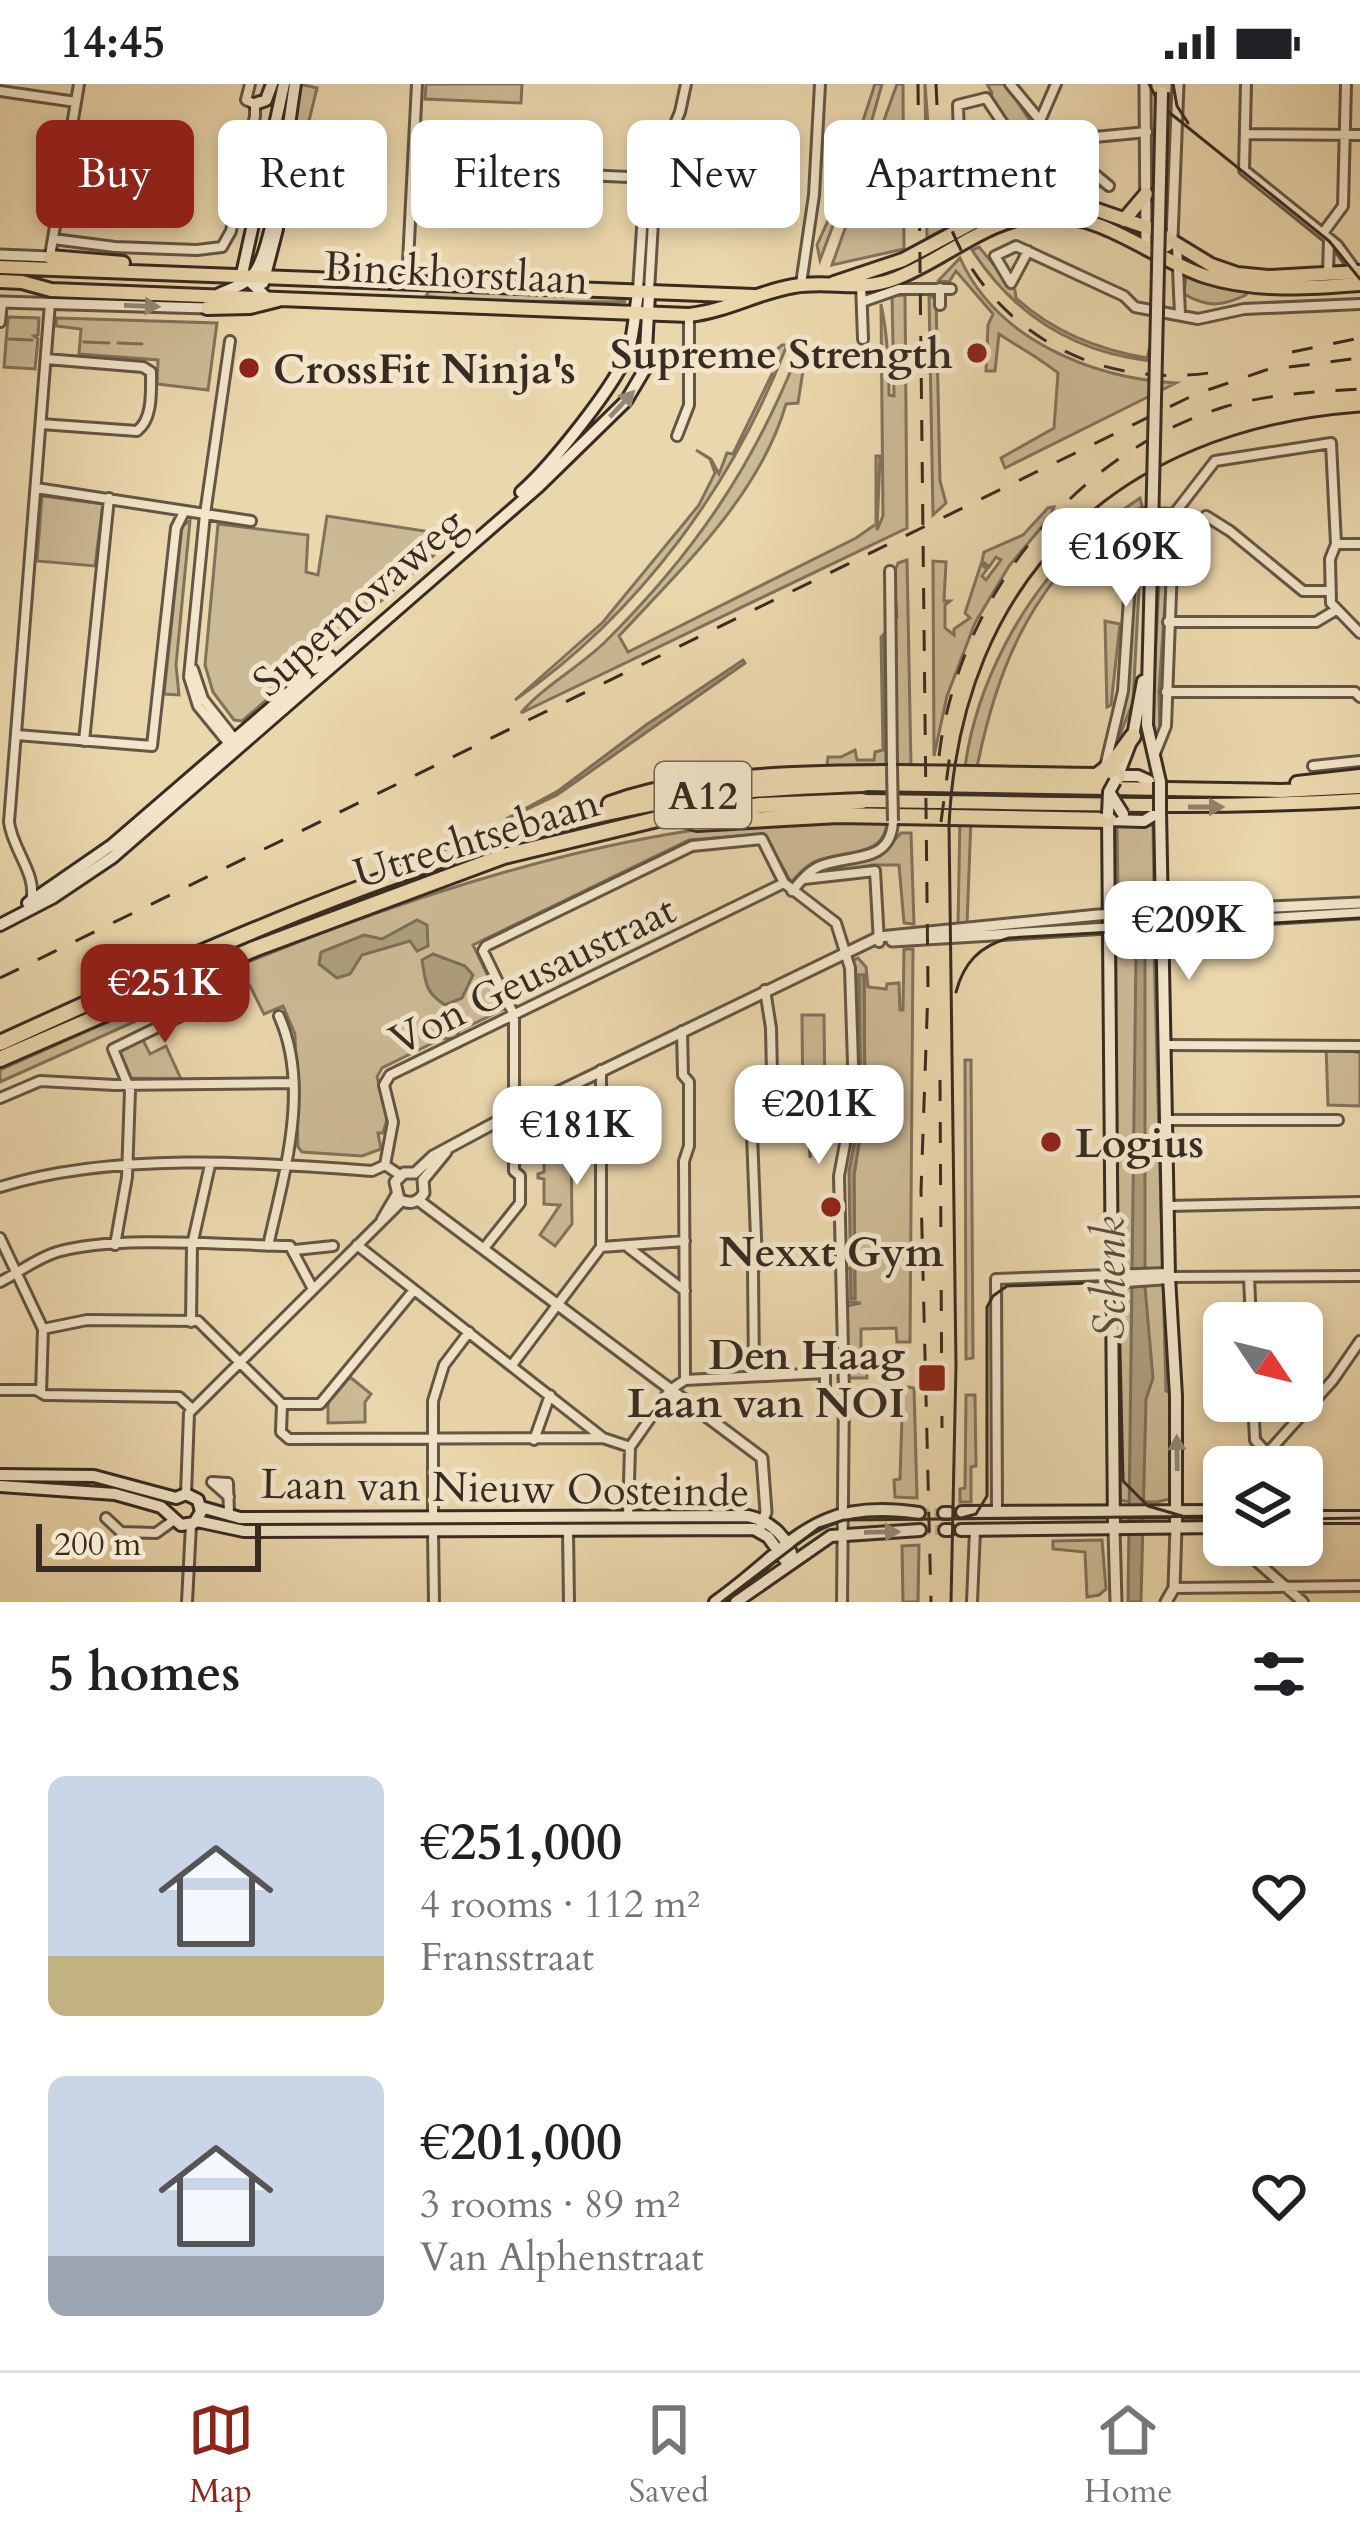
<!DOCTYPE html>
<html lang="en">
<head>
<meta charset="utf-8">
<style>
	body { margin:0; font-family:Cardo,serif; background:#f6f6f6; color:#202124; height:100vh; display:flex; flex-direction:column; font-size:45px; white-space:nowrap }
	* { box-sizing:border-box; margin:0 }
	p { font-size:39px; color:#757577 }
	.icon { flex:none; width:66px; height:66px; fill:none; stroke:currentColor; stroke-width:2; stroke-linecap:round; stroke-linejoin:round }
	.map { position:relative; height:1518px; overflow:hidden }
	.sheet { display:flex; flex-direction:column; background:#fff; flex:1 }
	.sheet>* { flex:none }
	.banner { position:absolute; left:36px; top:36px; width:1290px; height:108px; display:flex; gap:24px }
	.needle { width:78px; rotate:125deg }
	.tools { position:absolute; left:1203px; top:1218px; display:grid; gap:24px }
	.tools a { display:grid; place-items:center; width:120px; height:120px; border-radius:18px; background:#fff; box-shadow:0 6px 18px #0003; font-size:60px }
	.scale { position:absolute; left:36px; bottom:30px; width:225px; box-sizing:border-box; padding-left:12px; border:6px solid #372b22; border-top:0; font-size:33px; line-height:42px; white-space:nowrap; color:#372b22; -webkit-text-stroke:9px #f2e5c9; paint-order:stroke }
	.price { position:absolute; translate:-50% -102px; padding:0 27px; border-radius:24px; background:#fff; color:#222; font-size:39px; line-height:78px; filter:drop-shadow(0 3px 6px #0008) }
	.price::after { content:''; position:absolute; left:50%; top:72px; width:36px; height:27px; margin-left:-18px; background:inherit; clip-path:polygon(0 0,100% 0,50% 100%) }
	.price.on { background:#8f2418; color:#fff }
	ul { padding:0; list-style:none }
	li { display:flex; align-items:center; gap:36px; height:300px; padding:0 48px }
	li span { display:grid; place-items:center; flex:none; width:336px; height:240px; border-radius:18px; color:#555 }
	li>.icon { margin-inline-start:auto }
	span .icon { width:144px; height:144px; fill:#fffc; stroke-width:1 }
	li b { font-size:51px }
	h2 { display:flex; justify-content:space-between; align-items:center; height:144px; padding:0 48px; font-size:51px }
	.pill { padding:0 42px; border-radius:18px; background:#fff; box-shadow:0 6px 18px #0003; font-size:42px; line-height:108px }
	.pill.on { background:#8f2418; color:#fff }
	.status { display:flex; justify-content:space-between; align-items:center; height:84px; padding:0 60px; background:#fff; direction:ltr }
	.status svg { height:33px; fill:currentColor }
	.tabs { display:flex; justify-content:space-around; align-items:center; height:168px; border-top:3px solid #e0e0e0; background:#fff; font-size:33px; color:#757577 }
	.tabs a { display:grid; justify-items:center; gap:6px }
	.tabs .on { color:#8f2418 }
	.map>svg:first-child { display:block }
	.green { fill:#ccba95; stroke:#82725c; stroke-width:3 }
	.water { fill:#ae9d7d; stroke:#7e6f59; stroke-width:3 }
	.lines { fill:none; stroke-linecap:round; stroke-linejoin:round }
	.stream { stroke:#7e6f59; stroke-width:3 }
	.secondary-tunnel { stroke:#c7b590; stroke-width:10; stroke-dasharray:10 5; stroke-linecap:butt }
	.minor-casing { stroke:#645644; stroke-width:14 }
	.tertiary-casing { stroke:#645644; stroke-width:15 }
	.secondary-casing { stroke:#372b22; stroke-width:16 }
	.primary-casing { stroke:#372b22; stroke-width:18 }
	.motorway-casing { stroke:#372b22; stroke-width:20 }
	.minor { stroke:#f2e5c9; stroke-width:8 }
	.tertiary { stroke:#f2e5c9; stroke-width:9 }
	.secondary { stroke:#f2e5c9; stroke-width:10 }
	.primary { stroke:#ebd7ac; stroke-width:12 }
	.motorway { stroke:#ebd7ac; stroke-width:14 }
	.tram { stroke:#372b22; stroke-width:3 }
	.rail { stroke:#372b22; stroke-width:3; stroke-dasharray:21 21; stroke-linecap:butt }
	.minor-bridge-casing { stroke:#645644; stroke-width:14; stroke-linecap:butt }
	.secondary-bridge-casing { stroke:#372b22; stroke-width:16; stroke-linecap:butt }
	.minor-bridge { stroke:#f2e5c9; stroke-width:8 }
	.secondary-bridge { stroke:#f2e5c9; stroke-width:10 }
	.oneway { fill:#948876 }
	.oneway2 { fill:#918167 }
	.poi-dot { fill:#8f2418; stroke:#f2e5c9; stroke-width:4.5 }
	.labels { text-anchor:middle; stroke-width:10; stroke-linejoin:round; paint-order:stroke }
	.shield { fill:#f2e5c9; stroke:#6f6354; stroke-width:3 }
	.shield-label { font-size:39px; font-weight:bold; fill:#372b22 }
	.street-label { font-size:42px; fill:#372b22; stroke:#f2e5c9 }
	.poi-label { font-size:42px; font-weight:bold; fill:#372b22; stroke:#f2e5c9; text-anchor:end }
	.water-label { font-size:45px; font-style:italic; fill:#5b4d3d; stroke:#f2e5c9 }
</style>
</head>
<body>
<div class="status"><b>14:45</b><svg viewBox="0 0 49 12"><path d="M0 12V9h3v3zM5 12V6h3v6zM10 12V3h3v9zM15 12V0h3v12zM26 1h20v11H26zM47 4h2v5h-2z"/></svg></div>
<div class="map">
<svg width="1360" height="1518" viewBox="0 0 1360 1518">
	<rect width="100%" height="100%" fill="#ebd7ac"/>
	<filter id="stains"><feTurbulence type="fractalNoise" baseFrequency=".00167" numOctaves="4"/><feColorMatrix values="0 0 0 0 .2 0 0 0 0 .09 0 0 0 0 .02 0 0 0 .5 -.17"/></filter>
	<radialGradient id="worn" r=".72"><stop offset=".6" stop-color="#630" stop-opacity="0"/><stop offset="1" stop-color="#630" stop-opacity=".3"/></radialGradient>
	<path class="green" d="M299 0 317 4 294 98 292 133 288 134 287 101Z
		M426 0H522L521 19 425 15Z
		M875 0H882L870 43 820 176 817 161 836 119Z
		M897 0H903L904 165 832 181Z
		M925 0 933 108 946 144 927 154Z
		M987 0H1006L1030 37 1026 62 990 13 992 9Z
		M1042 50 1053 55 1051 58 1062 65 1064 71 1067 69 1102 96 1096 109 1067 99 1028 94 1024 90 1031 74 1027 72Z
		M979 163 1015 206 1016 214C1054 248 1096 265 1147 274L1150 262V277C1073 268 1014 231 972 166Z
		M960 174C997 256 1092 294 1176 299L1005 384 1001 374 1054 344 1058 289C1038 273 1020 264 999 250L995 287H986L988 241 993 230 956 187 949 198 939 196Z
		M1186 191 1247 208 1246 211C1222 222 1208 224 1184 210Z
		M490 206 610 212 626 218 473 217 426 212 429 207Z
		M905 211 907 444 521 629C540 605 579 583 604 559 694 470 754 382 800 264L806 267 798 319 786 320C760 411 681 485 619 552L628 568 856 454 876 440V372H880L877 446 883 432 881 220C887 248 889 277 889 311L894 312 892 212Z
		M929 211 936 215 940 397 946 419 933 431Z
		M8 233 39 234 38 251 34 252 38 255 35 285 4 283Z
		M57 234 217 239 208 306 157 300 158 276 79 270 81 245 56 242Z
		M782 261H787C733 401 640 529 515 616L603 538 699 421 715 389 710 375 696 366 711 375 719 390 727 369 733 370 772 290 775 267Z
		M42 412 103 420 95 482 37 477Z
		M1140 414 1142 422 1126 435 1124 460 1104 441C1028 512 997 584 977 683H965C976 601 1022 513 1083 457 1102 438 1120 428 1140 414Z
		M1054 423 1050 433 1009 482 975 539 947 612 934 672 933 477 946 478 944 517H950L945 521V544L954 551V545L970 534 965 529 981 480 987 485 982 492 986 496 1001 476 996 473 989 483 982 477 984 468 1023 451 1048 424Z
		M327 432 450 451 448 459 242 637 234 636 213 608 205 581 218 440 308 451 306 488 318 491Z
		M190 437 176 581 179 611 164 610 182 442Z
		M1162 441 1170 444 1159 607 1160 649 1155 662 1151 653Z
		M1135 447H1142L1133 618 1110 676 1127 606Z
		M907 476 911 682H896L894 534 897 533 894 490 898 479Z
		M1105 537 1120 540 1111 621 1107 623Z
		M884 550 886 682H827L828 673H841L855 666 857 676H874L875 668 883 666 881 553Z
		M960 734H971L967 841 958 842Z
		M834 738H887C884 776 840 765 814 778 804 783 798 791 791 798L764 750 689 756 473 861 504 925 459 947 456 954 441 955 382 984 377 993 388 1032 383 1049H378L381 1065 362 1072 302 1068 298 1063 295 950 283 922 264 930 250 902 206 922 212 936 208 937 203 927 205 909 245 888 0 998V986C220 887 448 785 688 747 736 739 786 741 834 738Z
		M1153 741 1154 809 1118 810 1117 742Z
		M901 749H911L914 840 904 839 899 781H873L815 791 826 785 880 772Z
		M904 865H913L910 1258H897L896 1244 861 1245V1280L866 1281 867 1294H847V1222L861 1219 847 1218 843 1182 851 1186V1214L855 1215 854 1091 865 1022 864 891H859V939H855L851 877 858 874 866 883 868 903 886 905 887 900 899 899 900 926H903Z
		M1154 866 1166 1307 1174 1310 1175 1414 1156 1418 1125 1417 1120 1416 1114 869Z
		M802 931H824L825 1016 813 1020 817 1028 810 1074 807 1034 803 1033Z
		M142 954 150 970 166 962 181 995 131 994 120 970 123 964Z
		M1326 961 1360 969V1022L1328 1021Z
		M965 976H971L973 1274 966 1275Z
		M571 1052 572 1140 555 1162 540 1151 560 1121 544 1120V1095L538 1094V1090L544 1088V1066Z
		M350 1293 371 1310 365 1318V1338L328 1339V1319Z
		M903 1302 914 1304 917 1414 895 1413 894 1396 900 1395Z
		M966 1311H975L976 1382 971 1383V1418H960V1405L965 1404Z
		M1102 1456 1106 1505 1099 1511 1087 1513 1085 1468 1053 1465V1457Z
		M919 1461 918 1518H903L902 1462Z"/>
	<path class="water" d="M743 576 745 579 557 711 506 735 558 707 646 641Z
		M417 836 427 841 428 862 417 867 410 857 362 871 350 890 337 894 319 880 321 868 364 851 382 855Z
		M1136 867H1145V1203L1153 1294 1146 1315 1141 1518H1128Z
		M433 870 465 882 473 891 462 914 445 921C425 908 426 900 422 876Z
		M859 891H864L865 1022 854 1091 855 1214 851 1215 849 1087 861 1024Z"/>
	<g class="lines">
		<path class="stream" d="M9 255 32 256
			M84 258 109 259
			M118 259 142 260"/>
		<path class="secondary-tunnel" d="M919 1429H944
			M920 1446H945"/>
		<defs>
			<path id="minor" d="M1010 0 1062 63 1109 102
				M1246 0 1244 86 1337 161 1356 187
				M0 7 76 18
				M1246 50 1360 51
				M1062 63 1084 54 1147 48
				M1024 71 986 14 958 21 961 115 969 118 1016 92 1056 0
				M413 83 629 93 649 102
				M1323 149 1343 122 1346 0
				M53 155 115 163 197 166 222 163 231 147 255 32V20L246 16 250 0
				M1177 161 1180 231
				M50 172 79 0
				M408 178 417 0
				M1328 189 1329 156
				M1012 197 1028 167
				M861 199 863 255
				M1011 199 995 172 1016 162 1124 212 1135 223 1198 235 1244 225 1360 220
				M801 200 814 111 820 0
				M638 206 644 114 680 28 686 0
				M649 207 654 121 650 103
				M862 218 899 205H951
				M940 221V204
				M0 238 2 218
				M41 340 137 347C153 335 151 308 151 288L143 283 46 275
				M677 352 689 321V231
				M36 404 251 437
				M1206 432 1230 447 1303 507H1330
				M1336 460H1360
				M890 487 892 682
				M1168 538H1316L1336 526
				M193 585 203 615 237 658
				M1166 608H1355L1360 613
				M17 651 152 662 176 444 183 430
				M84 657 109 414
				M229 660 198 622 189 593 205 430 230 257
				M1154 672 1166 642 1174 430 1215 377 1331 359 1336 460 1330 475 1331 519 1360 549
				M1313 682 1360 677
				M1105 683 1123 607 1134 437 1145 429 1174 430
				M804 795 875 787 879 858
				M792 807C801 797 810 785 823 781 854 770 891 779 893 737
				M31 817C38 791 12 765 9 738L50 219
				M682 947 683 991 689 998V1062L684 1077 685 1296
				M1167 961 1360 962
				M0 1014 40 997 115 1001 291 999
				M1167 1036H1338
				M385 1081 393 1038 384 1001 390 991 784 799
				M0 1103C112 1068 256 1078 372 1087L385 1081 400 1091
				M1168 1122 1360 1118
				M382 1135 396 1111
				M0 1154 43 1245 41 1309
				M115 1161 127 1093 130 1006 113 965 199 923
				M357 1161 603 1354
				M268 1162C284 1090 311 1003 279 932
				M485 1163 520 1119V1092L514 1087V931L483 867 486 862 692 762 762 755 784 799 836 839 850 884 854 1012 839 1092 844 1309 842 1518
				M601 1163 685 1157
				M629 1164 685 1207
				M295 1166 333 1162
				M1249 1193 1251 1239
				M1114 1194 1126 1198 1169 1195
				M0 1198C20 1188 35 1175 57 1168 117 1151 225 1161 290 1162L313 1205
				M191 1238 192 1161 210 1081
				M43 1245 87 1236 198 1237 282 1320
				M512 1281 601 1163V986
				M754 1290 753 1186 757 1180 752 1050 755 1042 771 1041 773 1037 771 944 765 906
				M685 1296 825 1289V1304
				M0 1306H36L45 1311 179 1313 192 1325
				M1253 1317 1255 1356 1267 1369
				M282 1320 281 1348 289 1355 603 1354 630 1363
				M282 1320H320L414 1206
				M534 1356 550 1311
				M1255 1383 1333 1296 1360 1257
				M186 1410 189 1329 402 1117
				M229 1413 212 1398 228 1399 229 1430
				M997 1427 996 1195 1167 1189 1169 1193 1360 1192
				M628 1433 630 1363 670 1306 685 1296
				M106 1434 121 1448 156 1449 174 1436
				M433 1434V1317L444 1281 469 1248
				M433 1447 434 1518
				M568 1447 569 1518
				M1238 1461 1303 1518
				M1174 1504 1360 1502
				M187 1518 191 1441
				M972 1518 975 1446"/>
			<path id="tertiary" d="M1145 0 1146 162
				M1156 168 1168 162 1172 154 1178 0
				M0 171 50 173
				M0 218 207 224
				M892 857 1360 829
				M415 1089 433 1072 500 1036 879 853 1098 831 1360 819
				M415 1089H404L395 1098 399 1115C409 1121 418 1119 424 1109L423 1096
				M423 1096 446 1068
				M418 1116 762 1374 766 1428 761 1442
				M1114 1445 1116 1518
				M1166 1518 1174 1504 1176 1443"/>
			<path id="secondary" d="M255 20 266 16 272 0
				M263 199 277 145 273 130
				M219 210C230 205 244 201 252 192 274 170 289 36 295 0
				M265 212 242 190 284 0
				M521 408C549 384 618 299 629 265 634 248 635 228 638 209
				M1152 447 1147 641 1160 698
				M1118 692H1138L1149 697
				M1117 694 1133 652 1143 597
				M1160 727 1169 1193 1176 1312V1443
				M1108 730 1114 1445
				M1108 736 1144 737 1160 727
				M28 819 112 761 330 573
				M0 841 52 814 113 773 538 403 626 317 645 285 649 210
				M0 1391 94 1392 176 1414
				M0 1402 115 1410 161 1423 181 1441 194 1439 201 1428 198 1416 186 1410 176 1414
				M201 1423 240 1434 748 1432C771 1437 790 1454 793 1478
				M962 1428 1224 1427
				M944 1429H949
				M1302 1433H1360
				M197 1437 244 1447 754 1445 768 1453 785 1476 793 1478
				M945 1446H949
				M961 1446 1224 1443
				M715 1518C794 1462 810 1413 919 1429
				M736 1518 831 1452 920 1446"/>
			<path id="primary" d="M1124 136 1146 110
				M50 173 123 179
				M0 183 754 212
				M0 197 22 198 51 206 689 231C727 227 757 208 794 202 829 196 860 208 894 195 944 177 988 132 1044 131 1105 130 1150 173 1205 192 1255 208 1309 204 1360 200
				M834 199 903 176 1006 121 1039 111 1065 115 1152 145 1211 181 1237 190 1268 193 1360 188
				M207 224 250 223 278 216
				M1297 699 1360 692
				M863 700 1281 707 1360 703
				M862 717C1029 718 1194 726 1360 716"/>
			<path id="motorway" d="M1097 692 1113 679 1133 652
				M610 720C668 699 732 694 793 691 902 686 1010 692 1118 692
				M678 733 697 739 839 731 1108 736
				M0 959C197 869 423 765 635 723 710 707 786 703 863 700
				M0 975 254 865 504 772 674 731 761 721 862 717"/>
		</defs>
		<use href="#minor" class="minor-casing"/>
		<use href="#tertiary" class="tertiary-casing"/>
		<use href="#secondary" class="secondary-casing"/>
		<use href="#primary" class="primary-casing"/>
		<use href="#motorway" class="motorway-casing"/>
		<use href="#minor" class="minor"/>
		<use href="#tertiary" class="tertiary"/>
		<use href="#secondary" class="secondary"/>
		<use href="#primary" class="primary"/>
		<use href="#motorway" class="motorway"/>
		<path class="tram" d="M1149 0 1160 21 1329 157 1360 195
			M1173 0 1177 22 1188 39
			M956 908C964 878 980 862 1009 854L1360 834
			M958 1435 976 1430 987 1412V1223L993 1212 1007 1202 1090 1199 1108 1205 1119 1225 1123 1397 1148 1422 1182 1432
			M1302 1435 1360 1434
			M722 1518 819 1444 844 1436 1224 1432
			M951 1518 956 1281 949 741C961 494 1118 346 1360 328"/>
		<path class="rail" d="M918 0 928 904 921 1107 931 1518
			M936 0 940 84
			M933 66C945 220 1077 316 1227 286
			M1292 268 1360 254
			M939 672C958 516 1072 370 1224 323 1268 310 1314 308 1360 305
			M941 738 952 655
			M0 894 1196 310 1266 286 1360 274
			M940 996 942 1344"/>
		<defs>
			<path id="minor-bridge" d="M892 682 893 737"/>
			<path id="secondary-bridge" d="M1152 447 1162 8
				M1160 698V727
				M1111 711 1123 730
				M1108 730 1109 708 1115 697"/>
		</defs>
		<use href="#minor-bridge" class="minor-bridge-casing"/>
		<use href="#secondary-bridge" class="secondary-bridge-casing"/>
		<use href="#minor-bridge" class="minor-bridge"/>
		<use href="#secondary-bridge" class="secondary-bridge"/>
	</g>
	<defs><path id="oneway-solid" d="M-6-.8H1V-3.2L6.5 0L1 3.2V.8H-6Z" transform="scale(3)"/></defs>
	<g class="oneway">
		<use href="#oneway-solid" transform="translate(142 222) rotate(2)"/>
		<use href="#oneway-solid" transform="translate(622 320) rotate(-47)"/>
		<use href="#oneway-solid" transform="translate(1177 1369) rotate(-91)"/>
		<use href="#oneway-solid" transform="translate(882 1448) rotate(-1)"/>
	</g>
	<use class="oneway2" href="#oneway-solid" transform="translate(1206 723)"/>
	<g class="poi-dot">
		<circle cx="977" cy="269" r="12"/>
		<circle cx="249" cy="284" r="12"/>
		<circle cx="1051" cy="1058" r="12"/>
		<circle cx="831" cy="1123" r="12"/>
		<rect x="917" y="1279" width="30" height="30" rx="6"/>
	</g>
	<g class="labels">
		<rect class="shield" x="655" y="678" width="96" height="66" rx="9"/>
		<g class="shield-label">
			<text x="703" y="725">A12</text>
		</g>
		<g class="street-label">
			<text transform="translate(456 188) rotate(3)" y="15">Binckhorstlaan</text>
			<text transform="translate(358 517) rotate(-41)" y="15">Supernovaweg</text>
			<text transform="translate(476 753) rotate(-17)" y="15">Utrechtsebaan</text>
			<text transform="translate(532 890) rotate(-26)" y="15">Von Geusaustraat</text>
			<text transform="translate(505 1403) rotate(1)" y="15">Laan van Nieuw Oosteinde</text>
		</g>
		<g class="poi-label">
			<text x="953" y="284">Supreme Strength</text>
			<text x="273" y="299" text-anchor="start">CrossFit Ninja's</text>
			<text x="1075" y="1073" text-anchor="start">Logius</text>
			<text x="831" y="1182" text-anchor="middle">Nexxt Gym</text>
			<text x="905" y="1285">Den Haag<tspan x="905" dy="48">Laan van NOI</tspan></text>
		</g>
		<g class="water-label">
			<text transform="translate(1108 1194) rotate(-90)" y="16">Schenk</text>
		</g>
	</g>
	<rect width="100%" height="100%" filter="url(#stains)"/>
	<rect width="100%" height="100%" fill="url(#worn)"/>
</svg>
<div class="tools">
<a><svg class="needle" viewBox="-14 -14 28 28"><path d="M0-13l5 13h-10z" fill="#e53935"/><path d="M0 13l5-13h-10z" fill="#757577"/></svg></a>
<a><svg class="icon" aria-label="layers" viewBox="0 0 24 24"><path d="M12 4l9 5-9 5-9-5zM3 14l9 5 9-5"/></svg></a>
</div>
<div class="scale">200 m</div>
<b class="price" style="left:1126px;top:526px">€169K</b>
<b class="price" style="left:1189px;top:899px">€209K</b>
<b class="price on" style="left:165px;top:962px">€251K</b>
<b class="price" style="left:819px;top:1083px">€201K</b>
<b class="price" style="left:577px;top:1104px">€181K</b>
<div class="banner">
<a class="pill on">Buy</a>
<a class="pill">Rent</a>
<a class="pill">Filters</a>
<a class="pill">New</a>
<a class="pill">Apartment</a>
</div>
</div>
<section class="sheet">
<h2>5 homes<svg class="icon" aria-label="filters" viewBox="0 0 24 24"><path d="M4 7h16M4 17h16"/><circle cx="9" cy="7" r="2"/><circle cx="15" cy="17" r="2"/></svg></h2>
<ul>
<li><span style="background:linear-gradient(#c9d6e8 75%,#c2b280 0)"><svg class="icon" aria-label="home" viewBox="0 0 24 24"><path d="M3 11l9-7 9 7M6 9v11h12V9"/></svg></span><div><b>€251,000</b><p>4 rooms · 112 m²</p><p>Fransstraat</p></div><svg class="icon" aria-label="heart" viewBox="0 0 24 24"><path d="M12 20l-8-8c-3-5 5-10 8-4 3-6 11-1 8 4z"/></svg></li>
<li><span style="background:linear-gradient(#c9d6e8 75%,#9aa5b1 0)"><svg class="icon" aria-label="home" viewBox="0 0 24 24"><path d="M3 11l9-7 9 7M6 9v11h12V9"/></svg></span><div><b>€201,000</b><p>3 rooms · 89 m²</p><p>Van Alphenstraat</p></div><svg class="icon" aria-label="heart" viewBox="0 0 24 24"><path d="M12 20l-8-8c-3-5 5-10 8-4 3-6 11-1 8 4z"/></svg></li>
</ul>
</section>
<nav class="tabs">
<a class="on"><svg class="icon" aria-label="map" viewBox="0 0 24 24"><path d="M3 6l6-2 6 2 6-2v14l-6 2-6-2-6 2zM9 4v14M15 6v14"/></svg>Map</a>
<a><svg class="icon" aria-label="saved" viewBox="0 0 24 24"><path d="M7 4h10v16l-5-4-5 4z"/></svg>Saved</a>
<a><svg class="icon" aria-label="home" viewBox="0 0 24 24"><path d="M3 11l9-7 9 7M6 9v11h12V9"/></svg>Home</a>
</nav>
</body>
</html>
